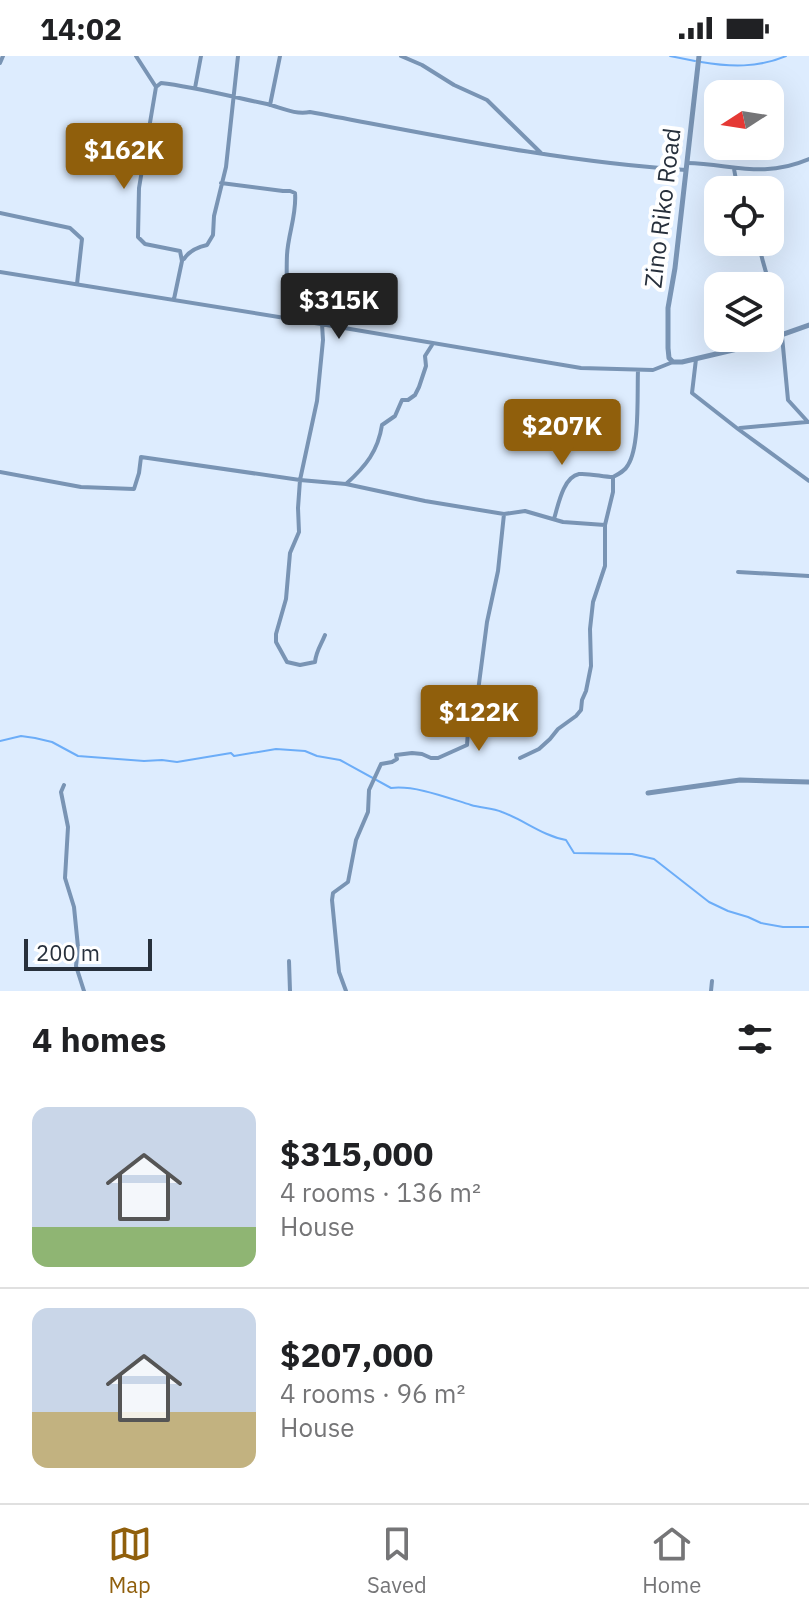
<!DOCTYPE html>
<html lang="en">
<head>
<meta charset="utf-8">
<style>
	body { margin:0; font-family:"IBM Plex Sans",sans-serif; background:#f2f2f2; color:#202124; height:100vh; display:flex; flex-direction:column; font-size:30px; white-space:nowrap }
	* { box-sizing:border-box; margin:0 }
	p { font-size:26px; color:#757577 }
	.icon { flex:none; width:44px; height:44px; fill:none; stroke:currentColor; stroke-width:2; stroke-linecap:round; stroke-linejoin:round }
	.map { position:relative; height:935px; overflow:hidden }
	.details { display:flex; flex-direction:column; background:#fff; flex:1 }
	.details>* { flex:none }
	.needle { width:52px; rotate:258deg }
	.buttons { position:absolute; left:704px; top:24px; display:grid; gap:16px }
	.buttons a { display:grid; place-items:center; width:80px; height:80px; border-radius:16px; background:#fff; box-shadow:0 8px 32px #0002; font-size:40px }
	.scale { position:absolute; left:24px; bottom:20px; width:128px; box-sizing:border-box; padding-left:8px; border:4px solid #27303c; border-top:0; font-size:22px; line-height:28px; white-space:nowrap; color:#27303c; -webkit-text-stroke:6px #fff; paint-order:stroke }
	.price { position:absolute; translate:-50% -68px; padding:0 18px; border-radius:8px; background:#905f0c; color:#fff; font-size:26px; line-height:52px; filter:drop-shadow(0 2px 4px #0008) }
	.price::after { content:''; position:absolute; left:50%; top:48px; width:24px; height:18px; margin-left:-12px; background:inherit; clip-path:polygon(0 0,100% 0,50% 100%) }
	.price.current { background:#222; color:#fff }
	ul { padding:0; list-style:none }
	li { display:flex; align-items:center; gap:24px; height:200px; padding:0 32px }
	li+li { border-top:2px solid #e0e0e0 }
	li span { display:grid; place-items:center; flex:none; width:224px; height:160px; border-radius:16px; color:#555 }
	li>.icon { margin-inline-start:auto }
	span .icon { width:96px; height:96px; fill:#fffc; stroke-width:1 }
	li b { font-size:34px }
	h2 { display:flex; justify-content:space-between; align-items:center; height:96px; padding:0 32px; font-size:34px }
	.status { display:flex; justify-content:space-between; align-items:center; height:56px; padding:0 40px; background:#fff; direction:ltr }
	.status svg { height:22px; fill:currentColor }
	.menu { display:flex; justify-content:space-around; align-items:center; height:112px; border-top:2px solid #e0e0e0; background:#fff; font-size:22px; color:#757577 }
	.menu a { display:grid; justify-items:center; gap:4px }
	.menu .current { color:#905f0c }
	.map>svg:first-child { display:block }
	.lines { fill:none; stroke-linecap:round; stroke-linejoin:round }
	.stream { stroke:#6cadf8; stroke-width:2 }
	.minor { stroke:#7994b4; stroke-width:4 }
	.tertiary { stroke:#7994b4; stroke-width:5 }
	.labels { text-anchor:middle; stroke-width:8; stroke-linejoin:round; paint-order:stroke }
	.street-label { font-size:24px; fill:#27303c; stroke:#fff }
</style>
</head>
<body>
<div class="status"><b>14:02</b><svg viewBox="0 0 49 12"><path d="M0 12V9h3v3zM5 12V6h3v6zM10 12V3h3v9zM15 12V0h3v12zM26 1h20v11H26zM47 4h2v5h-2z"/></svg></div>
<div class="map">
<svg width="809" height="935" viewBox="0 0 809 935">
	<rect width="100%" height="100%" fill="#ddecfe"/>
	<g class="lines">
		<path class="stream" d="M670 0 695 5
			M701 6C730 11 758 12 786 0
			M0 685 21 680 35 682 52 686 78 700 144 705 162 704 177 706 231 697 234 700 276 693 305 695 317 700 340 704 391 732C415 729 448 742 471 749 481 752 493 752 502 756 524 764 543 780 566 784L574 797 632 798 654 803 709 846 728 855 748 861 761 867 783 871H809"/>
		<path class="minor" d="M136 0 156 31 139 132 138 181 145 188 180 195 182 205 174 243
			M401 0 422 9 454 29 487 44 541 97
			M0 7 3 0
			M156 31 161 27C196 31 232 41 267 48 282 52 295 59 310 56 434 79 560 106 686 114
			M195 32 201 0
			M270 49 280 0
			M687 107C733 108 762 123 809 103
			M734 113 738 134
			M221 127 283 135H290L295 137C297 158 288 178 287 199 286 220 288 240 285 262
			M0 157 70 172 82 183 77 228
			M759 186C760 201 767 215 769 230
			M184 203C189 195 198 191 207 189L213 179 214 160 226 111 238 0
			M0 216 285 262 581 312 653 314 673 306
			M770 235 782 280 788 344 808 366
			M322 268 323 284 317 345 300 424 298 452 299 476 290 497 286 543 276 578V586L287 606 300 609 315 606C316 595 321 589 325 579
			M696 303 692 337 738 373 809 425
			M740 372 807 366
			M0 416 81 431 134 433 139 417 141 401 300 424 346 428 425 445 504 458 525 455 563 466 605 469
			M346 428C366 410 378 395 382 369L395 360 402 344H408L415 339 419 331 426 310 425 300 432 289
			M554 463C558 450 563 421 579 418 590 417 603 421 613 421
			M738 516 809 520
			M520 702 539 693 550 683 558 673 576 660 581 654 582 644 586 635 591 610 590 573 593 546 605 510V469L613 436V421C619 418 625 415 628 409 640 390 637 338 638 314
			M64 729 61 736 68 771 65 822 74 851 78 891 76 910 84 935
			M289 905 290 935
			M346 935 339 916 332 844 333 837 348 826 356 784 368 756 369 734 381 708 392 706 397 703 396 699 412 697 422 698 431 702H438L467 689 469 661 477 643 487 566 498 515 504 458
			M711 935 712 925"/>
		<path class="tertiary" d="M699 0 675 212 668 252V292L669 302 673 306H682L750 290 809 269
			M648 737 740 724 809 726"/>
	</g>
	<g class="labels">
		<g class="street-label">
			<text transform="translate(663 152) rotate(-83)" y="8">Zino Riko Road</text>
		</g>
	</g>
</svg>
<div class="buttons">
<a><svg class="needle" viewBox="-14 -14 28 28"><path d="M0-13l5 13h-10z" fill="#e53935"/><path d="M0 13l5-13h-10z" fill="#757577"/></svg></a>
<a><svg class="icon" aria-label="locate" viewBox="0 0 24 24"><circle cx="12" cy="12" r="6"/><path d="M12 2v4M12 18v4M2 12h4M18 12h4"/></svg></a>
<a><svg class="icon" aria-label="layers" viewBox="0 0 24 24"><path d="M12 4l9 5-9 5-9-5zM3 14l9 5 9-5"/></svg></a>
</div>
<div class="scale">200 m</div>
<b class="price" style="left:124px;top:135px">$162K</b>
<b class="price current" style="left:339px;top:285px">$315K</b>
<b class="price" style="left:562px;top:411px">$207K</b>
<b class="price" style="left:479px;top:697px">$122K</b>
</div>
<section class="details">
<h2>4 homes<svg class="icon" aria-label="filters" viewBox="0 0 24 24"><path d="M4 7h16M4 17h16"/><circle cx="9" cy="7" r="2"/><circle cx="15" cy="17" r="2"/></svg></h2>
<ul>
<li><span style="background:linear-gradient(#c9d6e8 75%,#8fb573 0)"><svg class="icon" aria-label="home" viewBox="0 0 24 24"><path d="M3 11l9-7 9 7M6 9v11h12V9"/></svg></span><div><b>$315,000</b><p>4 rooms · 136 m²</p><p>House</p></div></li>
<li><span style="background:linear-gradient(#c9d6e8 65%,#c2b280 0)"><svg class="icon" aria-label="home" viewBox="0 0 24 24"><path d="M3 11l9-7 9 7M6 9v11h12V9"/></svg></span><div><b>$207,000</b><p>4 rooms · 96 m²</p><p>House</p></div></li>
</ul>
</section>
<nav class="menu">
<a class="current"><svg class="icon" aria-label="map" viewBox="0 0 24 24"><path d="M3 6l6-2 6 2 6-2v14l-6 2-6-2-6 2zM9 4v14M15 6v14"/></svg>Map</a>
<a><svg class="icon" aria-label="saved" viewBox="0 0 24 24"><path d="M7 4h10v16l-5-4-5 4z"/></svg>Saved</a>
<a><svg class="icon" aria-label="home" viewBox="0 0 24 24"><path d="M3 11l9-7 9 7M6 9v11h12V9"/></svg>Home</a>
</nav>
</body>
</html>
